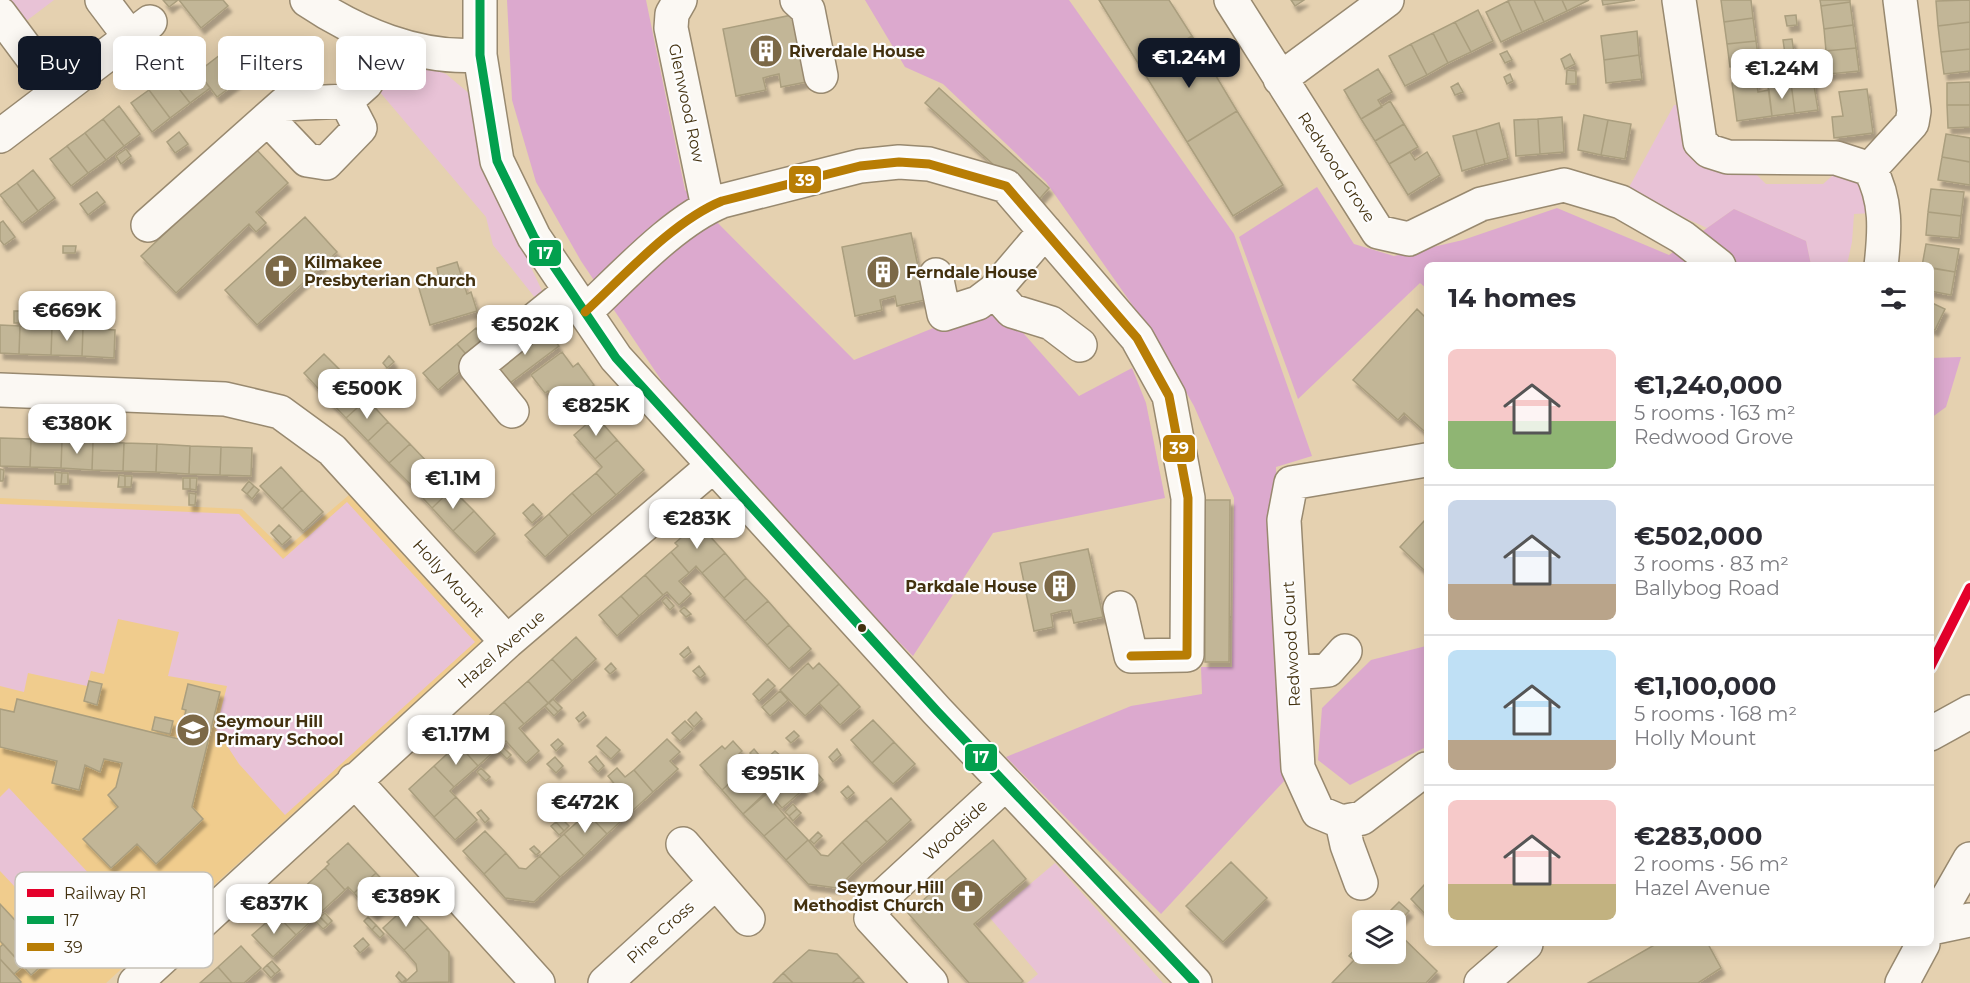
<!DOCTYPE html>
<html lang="en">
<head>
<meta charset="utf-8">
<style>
	body { margin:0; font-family:Montserrat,sans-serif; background:#f7f7f7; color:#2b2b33; height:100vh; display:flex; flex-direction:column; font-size:22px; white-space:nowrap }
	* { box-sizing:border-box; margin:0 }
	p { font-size:20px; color:#7c7c81 }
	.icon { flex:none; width:33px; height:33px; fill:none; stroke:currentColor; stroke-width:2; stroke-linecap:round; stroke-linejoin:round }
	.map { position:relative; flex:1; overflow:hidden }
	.side { position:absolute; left:1424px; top:262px; width:510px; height:684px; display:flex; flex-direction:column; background:#fff; border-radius:9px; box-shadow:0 3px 15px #0003 }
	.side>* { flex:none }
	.banner { position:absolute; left:18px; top:36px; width:570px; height:54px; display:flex; gap:12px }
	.buttons { position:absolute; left:1352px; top:910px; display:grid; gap:12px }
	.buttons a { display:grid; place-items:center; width:54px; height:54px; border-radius:9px; background:#fff; box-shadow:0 3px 15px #0003; font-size:30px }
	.price { position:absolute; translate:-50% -51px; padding:0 14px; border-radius:12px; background:#fff; color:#222; font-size:20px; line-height:39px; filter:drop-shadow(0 2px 3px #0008) }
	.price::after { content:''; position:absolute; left:50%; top:36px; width:18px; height:14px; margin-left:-9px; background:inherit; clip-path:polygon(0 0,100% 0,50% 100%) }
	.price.selected { background:#111827; color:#fff }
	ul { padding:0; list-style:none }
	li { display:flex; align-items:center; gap:18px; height:150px; padding:0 24px }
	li+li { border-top:2px solid #e1e1e2 }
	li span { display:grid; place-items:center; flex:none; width:168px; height:120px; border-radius:9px; color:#555 }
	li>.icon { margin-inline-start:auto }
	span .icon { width:72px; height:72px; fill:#fffc; stroke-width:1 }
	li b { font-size:26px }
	h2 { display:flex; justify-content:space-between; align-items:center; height:72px; padding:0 24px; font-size:26px }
	.tag { padding:0 21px; border-radius:9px; background:#fff; box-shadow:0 3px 15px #0003; font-size:21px; line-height:54px }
	.tag.selected { background:#111827; color:#fff }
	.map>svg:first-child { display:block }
	.built { fill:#f0cc8d }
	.green { fill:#e8c2d6 }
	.forest { fill:#dca9ce }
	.building { fill:#c2b697; stroke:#aa9e7e; stroke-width:1.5; filter:url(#shadow) }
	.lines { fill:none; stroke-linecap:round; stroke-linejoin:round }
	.minor-casing { stroke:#98896f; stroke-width:36 }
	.major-casing { stroke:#98896f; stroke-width:36 }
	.minor { stroke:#fbf8f3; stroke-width:33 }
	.major { stroke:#fbf8f3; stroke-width:33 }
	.bus-1-casing { stroke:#fdfdfd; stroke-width:14 }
	.bus-2-casing { stroke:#fdfdfd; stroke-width:14 }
	.bus-1 { stroke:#03a04e; stroke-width:9 }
	.bus-2 { stroke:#b87d05; stroke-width:9 }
	.rail-1-casing { stroke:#fdfdfd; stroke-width:15 }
	.rail-1 { stroke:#e4002b; stroke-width:10 }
	.bus-dot { fill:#43310f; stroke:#fdfdfd; stroke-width:2 }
	.labels { text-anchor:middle; stroke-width:4.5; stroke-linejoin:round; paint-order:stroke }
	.poi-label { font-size:16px; font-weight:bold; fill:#43310f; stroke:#fdfdfd; text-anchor:start }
	.street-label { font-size:16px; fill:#43310f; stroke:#fdfdfd }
	.key { fill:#fdfdfd; stroke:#c5c0b6; stroke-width:1.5 }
	.key-label { font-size:16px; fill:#43310f }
	.line-badge { stroke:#fdfdfd; stroke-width:2 }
	.badge-label { font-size:16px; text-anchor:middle; font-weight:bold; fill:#fff }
</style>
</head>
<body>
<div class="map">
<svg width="1970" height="983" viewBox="0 0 1970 983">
	<defs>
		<filter id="shadow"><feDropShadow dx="3.5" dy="6" stdDeviation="1.5" flood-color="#0004"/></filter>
	</defs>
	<rect width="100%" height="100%" fill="#e5d1b0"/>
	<path class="built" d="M349 495 482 642 106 983H0V498L242 509 284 550Z"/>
	<path class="green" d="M9 0H54L25 22Z
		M413 62 446 74 477 100 509 220 543 293 536 299 493 245 486 217 373 84 385 68Z
		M1685 104 1766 184H1823L1838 171 1858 176 1872 213 1854 214 1852 242 1847 265H1811L1806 241 1734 209 1707 228 1627 191 1674 105Z
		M347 502 475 642 285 815 239 764 216 729 227 686 168 676 179 632 118 619 104 674 91 671 87 686 28 673 24 692 0 686V504L239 514 283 559Z
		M9 788 94 879 48 922 0 871V797Z
		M1055 863 1163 983H1027L1038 974 990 918Z"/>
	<path class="forest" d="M507 0H646L685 190 854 360 983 308 1017 326 1079 396 1132 368 1146 403 1165 498 993 533 913 656 711 454 581 261 536 182 512 100Z
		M865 0H1069L1234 234 1312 456 1276 467 1286 779 1161 914 1006 757 1131 706 1202 694 1201 667H1232L1234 498 1194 406 1152 333 1046 182 943 84 905 67Z
		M1317 187 1354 244 1394 256 1463 240 1557 208 1669 255 1734 209 1806 241 1811 265 1426 266V288L1420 283 1298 399 1239 237Z
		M1961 357 1946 407 1931 418V358Z
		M1426 646V747L1350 785 1318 760 1322 708 1371 660Z"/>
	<path class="building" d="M163 0H178L169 7Z
		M179 0H223L228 6 201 28Z
		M1099 0H1169L1192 36 1141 68Z
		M1291 0H1304L1295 6Z
		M1511 0H1534L1544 22 1522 32 1508 1Z
		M1534 0H1562L1567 11 1544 22Z
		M1562 0H1589L1567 11Z
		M1602 0H1635L1603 5Z
		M1721 0H1751L1753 18 1724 22Z
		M1820 0H1850V2L1821 6Z
		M1970 0V22L1938 26 1936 1Z
		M1508 1 1522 32 1501 42 1486 12Z
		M1850 2 1853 25 1824 29 1821 6Z
		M1478 10 1493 41 1471 52 1455 22Z
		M797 14 811 81 781 87 779 74 770 76 763 78 766 90 736 96 723 29Z
		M1796 15 1797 25 1787 26 1785 16Z
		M1753 18 1756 41 1727 44 1724 22Z
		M1455 22 1471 52 1448 63 1433 33Z
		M1970 22V49L1941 52 1938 26Z
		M1853 25 1856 48 1826 51 1824 29Z
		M1637 31 1639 55 1604 60 1601 36Z
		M1433 33 1448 63 1427 75 1411 44Z
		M1192 36 1237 111 1187 142 1141 68Z
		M1792 39 1794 53 1785 54 1783 40Z
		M1756 41 1759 63 1730 67 1727 44Z
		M1411 44 1427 75 1405 86 1389 56Z
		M1856 48 1859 71 1829 74 1826 51Z
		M1970 49V71L1944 74 1941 52Z
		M225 51 244 77 217 97 198 72Z
		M1507 51 1512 60 1505 63 1500 54Z
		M1570 54 1575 64 1565 69 1561 59Z
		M1639 55 1642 79 1606 83 1604 60Z
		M188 59 210 88 190 103 168 75Z
		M1378 69 1392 92 1378 100 1382 107 1361 119 1344 90Z
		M1567 70 1576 71V84H1566Z
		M1510 74 1513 81 1507 84 1504 77Z
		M168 75 190 103 170 118 149 90Z
		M1756 79 1758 92 1769 90 1772 116 1737 121 1732 83Z
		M1813 80 1818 110 1795 113 1791 83Z
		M1970 82V105H1947V83Z
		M1458 83 1463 92 1455 95 1451 87Z
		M1791 83 1795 113 1772 116 1768 87Z
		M939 88 1049 188 1036 203 925 103Z
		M1867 89 1873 133 1834 138 1832 117 1843 116 1839 92Z
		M149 90 170 118 152 132 131 103Z
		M1390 101 1404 124 1375 141 1361 119Z
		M1947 105H1970V127L1948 128Z
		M119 106 140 134 124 146 103 119Z
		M1237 111 1283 185 1233 216 1187 142Z
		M1584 115 1608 120 1601 155 1578 150Z
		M1562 117 1564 152 1540 154 1538 119Z
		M103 119 124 146 106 160 85 133Z
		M1538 119 1540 154 1516 156 1514 120Z
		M1608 120 1631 124 1625 159 1601 155Z
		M1499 123 1508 158 1485 164 1476 130Z
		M1404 124 1418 147 1389 164 1375 141Z
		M1476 130 1485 164 1462 171 1453 136Z
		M179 132 188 144 175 153 167 142Z
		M85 133 106 160 88 173 67 146Z
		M1946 134 1970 138V162L1942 157Z
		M67 146 88 173 71 186 50 159Z
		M255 148 288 183 256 212 266 223 256 232 249 224 176 293 141 256Z
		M126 149 131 156 121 164 116 156Z
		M1410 152 1415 160 1427 152 1440 175 1408 195 1389 164Z
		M1942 157 1970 162V185L1938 180Z
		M33 170 55 198 38 211 17 183Z
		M17 183 38 211 22 223 0 195Z
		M1931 189 1964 192 1961 216 1928 212Z
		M97 192 105 202 88 215 80 204Z
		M1928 212 1961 216 1959 238 1926 235Z
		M305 217 337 252 257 325 225 290Z
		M3 221 15 237 4 245 0 240V223Z
		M911 233 925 300 897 306 895 296 880 300 882 310 855 316 842 247Z
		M1926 244 1959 249 1955 272 1922 266Z
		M63 246H76L75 253H63Z
		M457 262 467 294 471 292 477 311 430 325 418 285 439 278 437 268Z
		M1930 268 1955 272 1951 295 1930 291Z
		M1930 302 1945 309 1935 330 1930 328Z
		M1417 309 1426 318V429L1424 431 1404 413 1398 420 1353 380Z
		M14 311H21L20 323H14Z
		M21 311H27V323H20Z
		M76 313H83V324H76Z
		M83 313H90L89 324H83Z
		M0 325 20 326 19 354 0 353Z
		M20 326 52 327 51 355 19 354Z
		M543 326 559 346 506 386 491 366Z
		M52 327 83 328 82 356 51 355Z
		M83 328 115 330 114 358 82 356Z
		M476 328 490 345 472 361 457 344Z
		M457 344 472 361 438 390 423 373Z
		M562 352 573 367 578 363 594 385 562 409 548 391 545 393 531 375Z
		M324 354 346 376 325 396 304 373Z
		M389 356 394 362 387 368 383 363Z
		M346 376 367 399 346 418 325 396Z
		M367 399 388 422 368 441 346 418Z
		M596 416 617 440 595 459 574 435Z
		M388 422 410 444 389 463 368 441Z
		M0 438 31 439 30 467 0 466Z
		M31 439 62 440 61 468 30 467Z
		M62 440 93 442 92 470 61 468Z
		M617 440 644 470 616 495 596 473 602 467 595 459Z
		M93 442 124 443 123 471 92 470Z
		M124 443 157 444 156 472 123 471Z
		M157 444 190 446 189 474 156 472Z
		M410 444 431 466 411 485 389 463Z
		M190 446 221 447 220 475 189 474Z
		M221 447 252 448 251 476 220 475Z
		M431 466 452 489 432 508 411 485Z
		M281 467 302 490 282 509 260 486Z
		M0 469 4 470 3 481H0Z
		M55 472 62 473 61 484H55Z
		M62 473H68V484H61Z
		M596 473 616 495 592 515 572 493Z
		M119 475 125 476V487H118Z
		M125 476H132L131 487H125Z
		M183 478H190V489H183Z
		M190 478H197L196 490 190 489Z
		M249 481 254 486 247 494 242 490Z
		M254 486 259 490 252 499 247 494Z
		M452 489 474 511 453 531 432 508Z
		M302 490 323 512 303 531 282 509Z
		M189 493 196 494 195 505H189Z
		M572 493 592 515 568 536 549 514Z
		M1205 500H1230L1229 662H1205Z
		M533 504 542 514 532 523 523 513Z
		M474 511 495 534 475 553 453 531Z
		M549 514 568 536 545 557 525 535Z
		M1426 519V572L1400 547Z
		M698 523 725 553 702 573 696 566 689 573 671 552 678 546 675 543Z
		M279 525 291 537 282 545 271 533Z
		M1088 549 1103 617 1074 623 1071 610 1062 611 1051 614 1053 627 1034 631 1020 563Z
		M671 552 689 573 679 581 691 594 679 605 667 592 663 595 645 575Z
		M725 553 746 578 724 598 702 573Z
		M645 575 663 595 639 616 621 596Z
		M746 578 768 601 745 621 724 598Z
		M621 596 639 616 617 636 599 615Z
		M666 597 674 606 670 610 662 601Z
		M768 601 789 625 767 645 745 621Z
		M684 607 691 614 686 617 680 611Z
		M789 625 811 649 789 669 767 645Z
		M576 637 596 659 572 681 552 659Z
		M688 647 691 652 684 658 680 654Z
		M552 659 572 681 548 703 528 681Z
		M611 663 616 669 610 674 605 669Z
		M808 663 813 669 819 663 839 684 805 716 780 690Z
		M699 666 705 674 700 678 693 671Z
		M768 679 775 686 759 701 753 694Z
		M89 681 102 684 97 705 84 701Z
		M528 681 548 703 524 724 504 702Z
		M188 684 220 692 192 807 203 819 156 864 137 844 111 868 83 839 118 807 108 795 116 787 122 763 104 759 100 772 85 765 79 790 52 783 57 761 0 747V709L14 712 17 699 179 739 186 710 182 709Z
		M839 684 860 707 840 725 819 703Z
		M780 691 788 700 770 716 762 707Z
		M553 699 562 708 558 712 549 703Z
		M504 702 524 724 519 728 539 751 526 763 506 741 501 745 481 723Z
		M549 703 558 712 554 716 545 706Z
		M583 712 586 716 579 722 576 718Z
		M696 712 702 719 694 727 688 720Z
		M155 717 173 721 170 734 152 730Z
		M873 720 894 742 872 763 851 740Z
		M685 721 693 729 680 741 672 733Z
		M481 723 501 745 478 766 458 744Z
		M794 731 799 736 791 743 786 738Z
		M606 737 620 750 611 759 597 746Z
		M558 739 563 744 556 751 551 745Z
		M667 739 680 752 670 761 678 769 653 792 634 770Z
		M733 741 742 751 734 759 744 770 722 790 700 765 722 746 725 749Z
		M894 742 915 764 893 784 872 763Z
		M458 744 478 766 454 787 434 766Z
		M502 746 511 755 507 759 498 750Z
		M754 749 759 755 755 759 750 753Z
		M837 749 841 755 833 762 829 757Z
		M775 751 781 756 773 764 767 758Z
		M596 756 604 766 598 772 589 762Z
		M750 756 754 760 745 768 741 764Z
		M555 757 563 766 556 773 547 764Z
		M434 766 454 787 450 791 456 797 434 817 409 789Z
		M481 768 490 777 486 781 477 772Z
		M617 768 625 777 634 770 653 792 630 813 610 791 616 786 608 776Z
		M744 770 765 793 743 814 722 790Z
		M790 774 804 789 782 808 776 801 774 803 786 817 764 836 743 814Z
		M818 774 823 780 814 789 809 783Z
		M848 786 854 793 847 799 841 792Z
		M610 791 630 813 607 834 587 813Z
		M456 797 477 820 455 840 434 817Z
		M891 798 911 820 887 842 866 820Z
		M793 804 797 809 789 816 785 812Z
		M797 809 801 813 793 821 789 816Z
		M481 810 489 819 485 823 477 813Z
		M587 813 607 834 584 856 564 834Z
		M786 817 808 840 786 860 764 836Z
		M561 818 569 826 564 831 556 822Z
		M866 820 887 842 862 864 842 842Z
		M556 822 564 831 559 835 551 826Z
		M485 831 506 853 484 874 463 851Z
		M818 832 822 836 814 844 810 840Z
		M564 834 584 856 560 877 540 856Z
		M808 840 821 855 828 856 842 842 862 864 837 888 808 884 786 860Z
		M993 840 1026 879 974 924 1023 981 1021 983H969L908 913Z
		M348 843 376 873 354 893 348 887 345 890 325 868 329 864 327 862Z
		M534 846 540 852 536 855 530 849Z
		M506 853 519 868 526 869 540 856 560 877 534 902 505 898 484 874Z
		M1231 862 1267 898 1223 942 1186 906Z
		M325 868 345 890 319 914 299 892Z
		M376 873 396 894 374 915 354 893Z
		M1426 883V915L1411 899Z
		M299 892 319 914 296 935 276 914Z
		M1399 902 1409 911 1397 924 1387 914Z
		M0 904 50 958 31 975 0 941Z
		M407 906 428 928 404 950 383 928Z
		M325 913 332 921 328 925 320 917Z
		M276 914 296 935 273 957 252 935Z
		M320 917 328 925 323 929 315 921Z
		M368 917 376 925 372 930 364 921Z
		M376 925 384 934 380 938 372 930Z
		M428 928 449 952V982L404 983 417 971 416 964 404 950Z
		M1395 930 1437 971 1426 983H1332L1354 960 1349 956 1356 948 1362 954H1395Z
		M363 938 369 945 360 953 354 946Z
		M3 944 23 966 14 974 0 959V947Z
		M1656 944H1708L1721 968 1698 983H1588Z
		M241 946 261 968 244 983H232L218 967Z
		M809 950 837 954 859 977 852 983H793L783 973Z
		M0 959 21 982 20 983H0Z
		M272 961 280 970 275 974 267 965Z
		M267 965 275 974 271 978 263 969Z
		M218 967 232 983H200Z
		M399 972 406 979 402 983 396 976Z
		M783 973 793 983H773Z
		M859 977 864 983H852Z"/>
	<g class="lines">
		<defs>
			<path id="minor" d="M102 0 130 37
				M307 0C356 33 419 60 480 55
				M480 0V55L497 161 534 237 616 358 937 711 1195 983
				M680 0 672 14 671 28 708 207
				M797 0 808 10 821 76
				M1231 0 1378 232 1409 239 1481 204 1564 185 1621 202 1682 237 1719 266
				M1679 0 1700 142 1709 151 1728 157 1836 158 1870 169C1887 200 1885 231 1881 266
				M0 14 58 92
				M1280 79 1387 0
				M268 119 307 160 326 163 360 128 346 101
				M0 136 150 22
				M1870 169 1912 123 1914 111 1900 0
				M148 225 284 104 346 101 366 83 390 43
				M1045 231 994 291 1012 311 1051 323 1080 345
				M936 275 944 314 978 303 994 291
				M585 312C624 276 673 221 722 201L860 166 899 162 929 164 1006 186 1137 338 1169 396 1188 498 1187 655 1131 656 1120 608
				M0 390 225 399 280 412 332 450 507 642
				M512 411 476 367 570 291
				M1426 460 1291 483 1284 520 1298 768 1318 812 1342 822 1362 818 1426 769
				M1293 673 1328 670 1345 651
				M354 780 538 983
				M1342 822 1347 845 1361 883
				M683 844 748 919
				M1931 928 1970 920
				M1930 929 1970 859
				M135 983 507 642 713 466
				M605 983 716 882
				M931 983 871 918 878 901 1005 784
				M1902 983 1923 944"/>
			<path id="major" d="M1930 734 1970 712
				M1481 983 1526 944"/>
		</defs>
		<use href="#minor" class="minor-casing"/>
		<use href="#major" class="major-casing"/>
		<use href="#minor" class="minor"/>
		<use href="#major" class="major"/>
		<defs>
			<path id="bus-1" d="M480 0V55L497 161 534 237 616 358 937 711 1195 983"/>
			<path id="bus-2" d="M585 312C624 276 673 221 722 201L860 166 899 162 929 164 1006 186 1137 338 1169 396 1188 498 1187 655 1131 656"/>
		</defs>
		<use href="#bus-1" class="bus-1-casing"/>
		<use href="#bus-2" class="bus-2-casing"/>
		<use href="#bus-1" class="bus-1"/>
		<use href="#bus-2" class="bus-2"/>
		<defs>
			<path id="rail-1" d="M1930 667 1970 588"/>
		</defs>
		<use href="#rail-1" class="rail-1-casing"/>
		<use href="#rail-1" class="rail-1"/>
	</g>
	<defs>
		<symbol id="building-disc" viewBox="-11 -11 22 22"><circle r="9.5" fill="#7c6947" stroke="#fdfdfd"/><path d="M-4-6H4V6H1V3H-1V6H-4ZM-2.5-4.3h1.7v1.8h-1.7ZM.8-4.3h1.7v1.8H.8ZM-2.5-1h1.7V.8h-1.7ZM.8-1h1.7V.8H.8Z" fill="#fff"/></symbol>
		<symbol id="church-disc" viewBox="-11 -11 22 22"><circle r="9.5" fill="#7c6947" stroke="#fdfdfd"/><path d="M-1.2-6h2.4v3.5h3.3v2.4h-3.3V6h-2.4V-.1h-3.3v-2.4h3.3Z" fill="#fff"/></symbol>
		<symbol id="school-disc" viewBox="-11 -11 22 22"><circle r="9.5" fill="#7c6947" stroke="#fdfdfd"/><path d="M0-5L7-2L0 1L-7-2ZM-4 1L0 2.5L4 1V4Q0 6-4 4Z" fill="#fff"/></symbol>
	</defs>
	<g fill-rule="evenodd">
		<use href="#building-disc" x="747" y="32" width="38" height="38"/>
		<use href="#church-disc" x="262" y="252" width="38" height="38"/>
		<use href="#building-disc" x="864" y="253" width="38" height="38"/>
		<use href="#building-disc" x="1041" y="567" width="38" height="38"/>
		<use href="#school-disc" x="174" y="711" width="38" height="38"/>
		<use href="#church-disc" x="948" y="877" width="38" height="38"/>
	</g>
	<circle class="bus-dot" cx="862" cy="628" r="5"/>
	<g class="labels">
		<g class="poi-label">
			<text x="789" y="57">Riverdale House</text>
			<text x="304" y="268">Kilmakee<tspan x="304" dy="18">Presbyterian Church</tspan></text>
			<text x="906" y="278">Ferndale House</text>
			<text x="1037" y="592" text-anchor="end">Parkdale House</text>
			<text x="216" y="727">Seymour Hill<tspan x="216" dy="18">Primary School</tspan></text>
			<text x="944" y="893" text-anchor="end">Seymour Hill<tspan x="944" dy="18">Methodist Church</tspan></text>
		</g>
		<g class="street-label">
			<text transform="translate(687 103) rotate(78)" y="6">Glenwood Row</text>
			<text transform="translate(1337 167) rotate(57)" y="6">Redwood Grove</text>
			<text transform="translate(449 578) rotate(48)" y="6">Holly Mount</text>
			<text transform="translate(1291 644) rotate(-93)" y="6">Redwood Court</text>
			<text transform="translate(501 649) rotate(-41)" y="6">Hazel Avenue</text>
			<text transform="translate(955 830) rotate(-43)" y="6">Woodside</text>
			<text transform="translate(660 932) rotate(-42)" y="6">Pine Cross</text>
		</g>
	</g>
	<rect x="15" y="872" width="198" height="96" rx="9" class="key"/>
	<rect x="27" y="889" width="27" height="8" fill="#e4002b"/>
	<rect x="27" y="916" width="27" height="8" fill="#03a04e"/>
	<rect x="27" y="943" width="27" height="8" fill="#b87d05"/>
	<g class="key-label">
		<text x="64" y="899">Railway R1</text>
		<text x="64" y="926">17</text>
		<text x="64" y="953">39</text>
	</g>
	<g class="line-badge">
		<rect x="788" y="165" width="34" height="29" rx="6" fill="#b87d05"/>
		<rect x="528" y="239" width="34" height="28" rx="6" fill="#03a04e"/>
		<rect x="1162" y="434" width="34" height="29" rx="6" fill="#b87d05"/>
		<rect x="964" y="743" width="34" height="29" rx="6" fill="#03a04e"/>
	</g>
	<g class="badge-label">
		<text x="805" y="186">39</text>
		<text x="545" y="259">17</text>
		<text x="1179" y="454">39</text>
		<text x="981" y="763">17</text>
	</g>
</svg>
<div class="buttons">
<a><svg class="icon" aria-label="layers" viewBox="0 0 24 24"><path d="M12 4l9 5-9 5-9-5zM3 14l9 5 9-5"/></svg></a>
</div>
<b class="price selected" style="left:1189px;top:89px">€1.24M</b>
<b class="price" style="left:1782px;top:100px">€1.24M</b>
<b class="price" style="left:67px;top:342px">€669K</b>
<b class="price" style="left:525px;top:356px">€502K</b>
<b class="price" style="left:367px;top:420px">€500K</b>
<b class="price" style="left:596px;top:437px">€825K</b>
<b class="price" style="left:77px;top:455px">€380K</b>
<b class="price" style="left:453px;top:510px">€1.1M</b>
<b class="price" style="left:697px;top:550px">€283K</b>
<b class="price" style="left:456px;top:766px">€1.17M</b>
<b class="price" style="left:773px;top:805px">€951K</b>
<b class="price" style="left:585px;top:834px">€472K</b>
<b class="price" style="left:406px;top:928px">€389K</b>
<b class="price" style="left:274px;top:935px">€837K</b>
<div class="banner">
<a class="tag selected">Buy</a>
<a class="tag">Rent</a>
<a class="tag">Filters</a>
<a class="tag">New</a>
</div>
<section class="side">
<h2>14 homes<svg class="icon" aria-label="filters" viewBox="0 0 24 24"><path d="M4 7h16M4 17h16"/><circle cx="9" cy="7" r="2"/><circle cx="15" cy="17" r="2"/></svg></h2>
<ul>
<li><span style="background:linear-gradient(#f6c9c9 60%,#8fb573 0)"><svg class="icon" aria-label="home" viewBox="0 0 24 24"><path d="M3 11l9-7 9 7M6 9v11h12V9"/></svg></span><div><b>€1,240,000</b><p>5 rooms · 163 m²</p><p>Redwood Grove</p></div></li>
<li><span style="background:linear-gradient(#c9d6e8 70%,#b9a48a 0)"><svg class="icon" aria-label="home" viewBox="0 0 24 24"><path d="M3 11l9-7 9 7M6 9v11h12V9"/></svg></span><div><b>€502,000</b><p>3 rooms · 83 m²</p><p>Ballybog Road</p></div></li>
<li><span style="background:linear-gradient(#bfe0f5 75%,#b9a48a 0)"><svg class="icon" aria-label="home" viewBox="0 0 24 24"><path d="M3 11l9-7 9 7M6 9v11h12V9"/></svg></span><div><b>€1,100,000</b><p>5 rooms · 168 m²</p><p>Holly Mount</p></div></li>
<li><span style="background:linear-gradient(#f6c9c9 70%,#c2b280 0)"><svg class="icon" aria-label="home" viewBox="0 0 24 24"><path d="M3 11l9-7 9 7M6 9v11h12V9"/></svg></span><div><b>€283,000</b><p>2 rooms · 56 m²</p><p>Hazel Avenue</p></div></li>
</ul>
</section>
</div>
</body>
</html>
